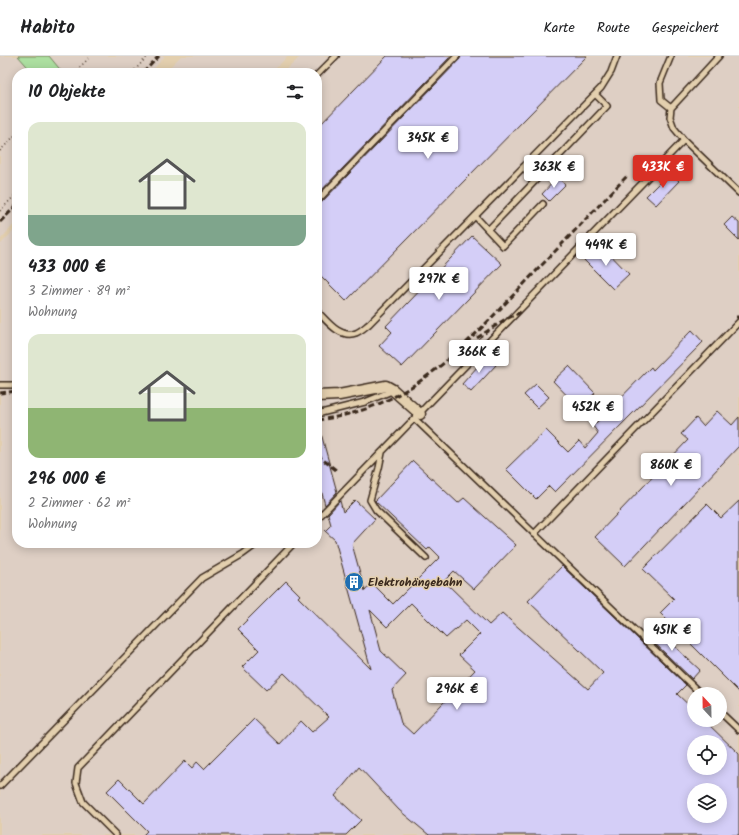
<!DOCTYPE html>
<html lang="de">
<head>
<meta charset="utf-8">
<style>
	body { margin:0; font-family:Kalam,sans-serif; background:#f2f2f2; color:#202124; height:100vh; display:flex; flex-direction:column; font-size:15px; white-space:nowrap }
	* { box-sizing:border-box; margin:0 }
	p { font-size:13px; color:#757577 }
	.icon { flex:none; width:22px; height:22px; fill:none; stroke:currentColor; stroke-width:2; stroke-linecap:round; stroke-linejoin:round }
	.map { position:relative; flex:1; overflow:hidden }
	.drawer { position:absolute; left:12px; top:12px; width:310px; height:480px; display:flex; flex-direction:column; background:#fff; border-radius:16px; box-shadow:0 2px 10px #0003 }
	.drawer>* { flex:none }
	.needle { width:26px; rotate:338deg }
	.tools { position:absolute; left:687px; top:631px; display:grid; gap:8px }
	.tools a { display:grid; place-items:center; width:40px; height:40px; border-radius:50%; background:#fff; box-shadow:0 2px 10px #0003; font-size:20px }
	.price { position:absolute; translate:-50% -34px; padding:0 9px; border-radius:4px; background:#fff; color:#222; font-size:13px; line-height:26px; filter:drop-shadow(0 1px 2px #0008) }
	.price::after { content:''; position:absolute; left:50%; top:24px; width:12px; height:9px; margin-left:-6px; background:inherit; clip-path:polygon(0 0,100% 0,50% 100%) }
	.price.on { background:#d93025; color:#fff }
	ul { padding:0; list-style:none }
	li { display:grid; align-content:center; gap:8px; height:212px; padding:0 16px }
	li span { display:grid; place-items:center; height:124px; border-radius:12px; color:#555 }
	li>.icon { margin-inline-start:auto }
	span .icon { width:72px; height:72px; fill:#fffc; stroke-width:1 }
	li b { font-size:17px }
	h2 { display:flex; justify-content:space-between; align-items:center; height:48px; padding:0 16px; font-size:17px }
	header { display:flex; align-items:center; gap:24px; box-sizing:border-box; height:56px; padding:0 20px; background:#fff; border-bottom:1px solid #e0e0e0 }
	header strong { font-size:19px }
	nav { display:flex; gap:22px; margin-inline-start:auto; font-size:14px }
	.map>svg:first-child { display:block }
	.built { fill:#decfc4; fill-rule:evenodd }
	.green { fill:#acdfa0; stroke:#74845f }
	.building { fill:#d4cef7; stroke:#3b2a1e; fill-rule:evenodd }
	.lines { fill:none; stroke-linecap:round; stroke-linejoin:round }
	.service-casing { stroke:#3b2a1e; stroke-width:8 }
	.minor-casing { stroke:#3b2a1e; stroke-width:13 }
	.path { stroke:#3b2a1e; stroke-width:1.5; stroke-dasharray:1 3; stroke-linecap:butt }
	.service { stroke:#e3cfae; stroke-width:5 }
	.minor { stroke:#e3cfae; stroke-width:10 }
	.rail { stroke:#3b2a1e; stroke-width:3; stroke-dasharray:6 3; stroke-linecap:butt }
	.labels { text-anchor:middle; stroke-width:3; stroke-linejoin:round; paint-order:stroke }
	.poi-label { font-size:12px; font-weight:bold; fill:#3b2a1e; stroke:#e3cfae; text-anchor:start }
</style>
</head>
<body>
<header>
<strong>Habito</strong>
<nav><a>Karte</a><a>Route</a><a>Gespeichert</a></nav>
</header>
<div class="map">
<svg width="739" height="779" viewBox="0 0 739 779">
	<rect width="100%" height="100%" fill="#e3cfae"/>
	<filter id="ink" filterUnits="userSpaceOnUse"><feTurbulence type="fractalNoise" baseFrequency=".025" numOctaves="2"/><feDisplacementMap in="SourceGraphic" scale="8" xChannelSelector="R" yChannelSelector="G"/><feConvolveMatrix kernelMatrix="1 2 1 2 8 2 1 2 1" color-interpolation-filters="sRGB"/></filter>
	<g filter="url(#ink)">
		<path class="built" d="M0 0H165L150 17H17V165L0 184Z
			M181 0H288L271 17H164Z
			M301 0H739V779H0V189L17 171V487H317V17H283ZM694 638H720V664H694ZM694 686H720V712H694ZM694 734H720V760H694Z"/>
		<path class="green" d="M18 0H49L63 17H33Z"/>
		<path class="building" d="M387 0H451L317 139V72Z
			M461 0H587L346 245 317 216V149L320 148 460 3Z
			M670 116 679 125 656 149 646 140Z
			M558 121 565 129 549 145 542 138Z
			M732 161 739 167V184L724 169Z
			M472 180 502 208 402 311 379 290 392 276 386 270Z
			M600 188 629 218 613 233 584 204Z
			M692 274 703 286 555 436 549 430 536 443 506 413 546 374 568 396 579 385 585 392 598 377 593 370 651 311 653 314Z
			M486 301 496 309 471 336 462 328Z
			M569 310 595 337 579 352 553 325Z
			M536 328 549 341 537 352 524 339Z
			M717 355 732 369 739 361V390L625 510 595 481 688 384 681 378 696 362 703 370Z
			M319 370 337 436 325 449 317 418V371Z
			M413 405 458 447 464 442 516 489 474 533 454 515 444 525 489 569 502 557 588 633 603 617 528 545 562 510 686 629 677 638 694 654V664H704L739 698V779H429L399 754 359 711 335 740 361 764 346 779H143L147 775 107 735 119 723 144 748 185 705 192 712 197 706 204 713 254 663 280 688 301 665 312 676 329 661 284 617 266 634 242 611 259 594 238 573 286 525 300 539 298 541 371 613 335 484 325 475 331 469 328 458 340 445 343 456 355 444 375 463 352 488 365 535 372 527 393 548 440 501 430 491 427 494 375 445ZM411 547 446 582 466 564 480 578 459 599 475 614 413 678 401 667 392 634 406 619 381 595 370 554 387 571ZM694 686H720V712H694ZM694 734H720V760H694Z
			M739 445V636L660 557 674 543 643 513 707 448 721 462Z
			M650 568 700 614 692 623 643 576Z"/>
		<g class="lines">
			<defs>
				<path id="service" d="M719 0 671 52 670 61 674 72 684 84 739 137
					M317 19 336 0
					M671 52 661 44 660 27 671 0
					M523 111 536 124
					M317 145 457 0
					M475 160 488 174 607 50 595 38
					M488 174 503 190 543 148
					M317 255C327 265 340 283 356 277 361 275 365 271 369 268L601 32 611 16 617 0
					M0 329H17
					M317 358 365 346 392 335
					M415 363 701 638
					M382 397 379 412 370 444 376 454 426 502
					M317 463 684 84
					M534 478 739 266
					M720 656 739 674
					M0 730 202 522 243 498 258 487
					M116 779 83 746 76 727 78 712 294 487"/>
				<path id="minor" d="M317 340 339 339 386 330 393 334 420 358"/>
			</defs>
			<use href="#service" class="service-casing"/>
			<use href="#minor" class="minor-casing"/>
			<path class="path" d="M74 17 91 0
				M132 17 148 0
				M0 95 17 77
				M0 155 17 137"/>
			<use href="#service" class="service"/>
			<use href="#minor" class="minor"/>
			<path class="rail" d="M143 17 159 0
				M0 166 17 149
				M736 261H739
				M477 282 504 264 523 255
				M0 337 17 335
				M317 364C411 353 461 293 522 230 557 193 592 157 627 120
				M317 399 336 414"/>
		</g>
	</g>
	<defs>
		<symbol id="building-disc" viewBox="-11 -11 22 22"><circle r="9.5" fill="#1f6fb2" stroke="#e3cfae"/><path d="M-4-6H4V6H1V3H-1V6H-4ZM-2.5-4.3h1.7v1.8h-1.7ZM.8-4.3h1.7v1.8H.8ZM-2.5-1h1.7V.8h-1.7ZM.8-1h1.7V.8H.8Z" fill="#fff"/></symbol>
	</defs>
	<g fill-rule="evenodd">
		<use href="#building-disc" x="343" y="515" width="22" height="22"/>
	</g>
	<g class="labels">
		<g class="poi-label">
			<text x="368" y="530">Elektrohängebahn</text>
		</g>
	</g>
</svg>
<div class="tools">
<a><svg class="needle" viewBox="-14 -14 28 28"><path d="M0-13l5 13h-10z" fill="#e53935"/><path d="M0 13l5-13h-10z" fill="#757577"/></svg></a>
<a><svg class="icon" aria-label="locate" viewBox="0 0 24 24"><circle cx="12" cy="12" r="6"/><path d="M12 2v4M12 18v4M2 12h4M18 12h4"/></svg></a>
<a><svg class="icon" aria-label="layers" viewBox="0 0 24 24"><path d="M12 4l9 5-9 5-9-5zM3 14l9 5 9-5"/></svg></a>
</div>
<b class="price" style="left:428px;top:104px">345K €</b>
<b class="price" style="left:554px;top:133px">363K €</b>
<b class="price on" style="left:663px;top:133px">433K €</b>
<b class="price" style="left:606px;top:211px">449K €</b>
<b class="price" style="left:439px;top:245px">297K €</b>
<b class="price" style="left:479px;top:318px">366K €</b>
<b class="price" style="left:593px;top:373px">452K €</b>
<b class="price" style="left:671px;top:431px">860K €</b>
<b class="price" style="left:672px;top:596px">451K €</b>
<b class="price" style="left:457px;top:655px">296K €</b>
<section class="drawer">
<h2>10 Objekte<svg class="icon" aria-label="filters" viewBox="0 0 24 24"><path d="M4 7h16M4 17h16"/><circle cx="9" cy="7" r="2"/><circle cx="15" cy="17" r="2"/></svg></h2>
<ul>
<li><span style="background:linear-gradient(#dfe7d0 75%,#7fa58c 0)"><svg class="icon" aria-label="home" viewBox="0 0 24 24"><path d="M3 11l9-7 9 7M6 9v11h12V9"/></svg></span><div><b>433 000 €</b><p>3 Zimmer · 89 m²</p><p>Wohnung</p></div></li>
<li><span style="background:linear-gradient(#dfe7d0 60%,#8fb573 0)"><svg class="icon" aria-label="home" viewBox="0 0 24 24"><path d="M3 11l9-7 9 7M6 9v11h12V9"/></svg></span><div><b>296 000 €</b><p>2 Zimmer · 62 m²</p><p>Wohnung</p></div></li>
</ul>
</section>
</div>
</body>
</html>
